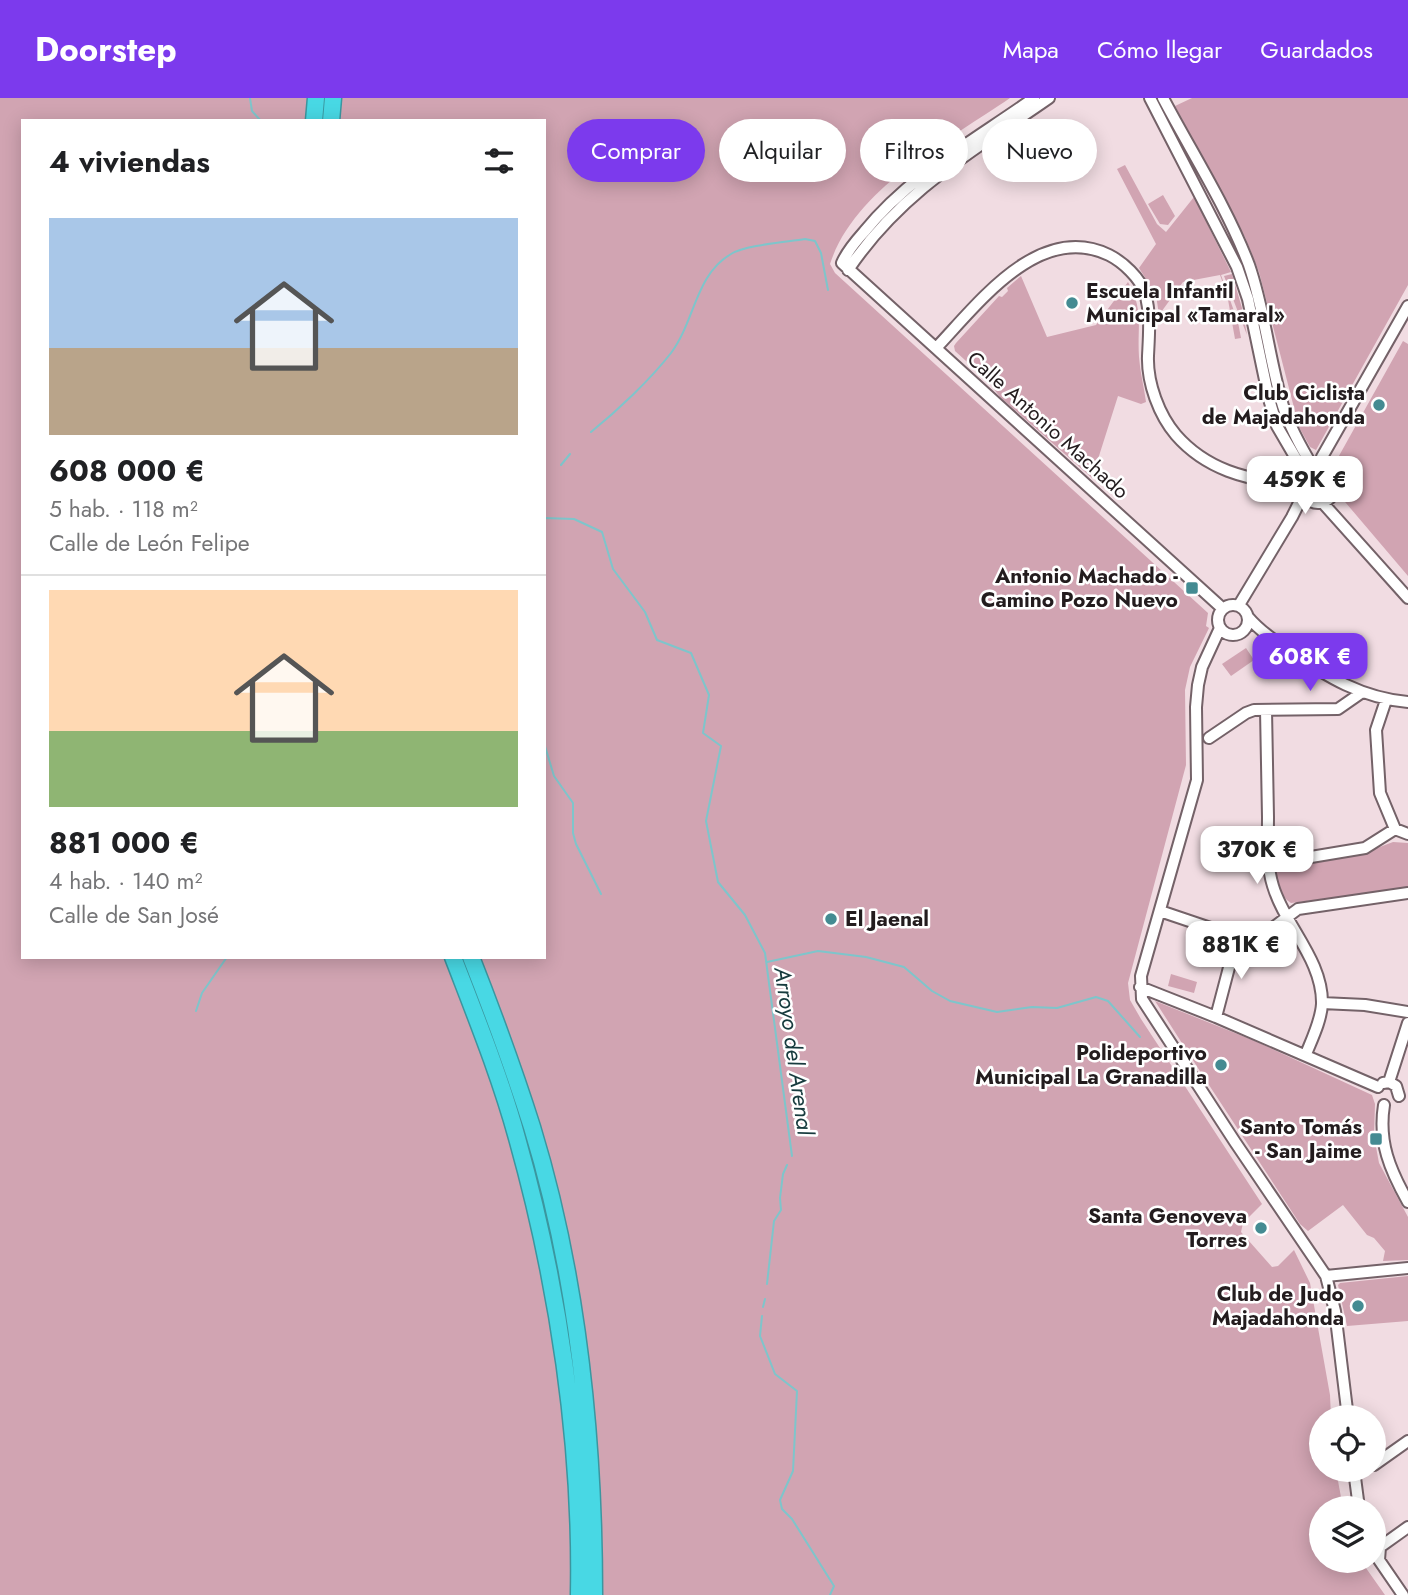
<!DOCTYPE html>
<html lang="es">
<head>
<meta charset="utf-8">
<style>
	body { margin:0; font-family:Jost,sans-serif; background:#f6f6f6; color:#202124; height:100vh; display:flex; flex-direction:column; font-size:26px; white-space:nowrap }
	* { box-sizing:border-box; margin:0 }
	p { font-size:23px; color:#757577 }
	.icon { flex:none; width:38px; height:38px; fill:none; stroke:currentColor; stroke-width:2; stroke-linecap:round; stroke-linejoin:round }
	.map { position:relative; flex:1; overflow:hidden }
	.side { position:absolute; left:21px; top:21px; width:525px; height:840px; display:flex; flex-direction:column; background:#fff; border-radius:0px; box-shadow:0 4px 18px #0003 }
	.side>* { flex:none }
	.guide { position:absolute; left:567px; top:21px; width:665px; height:63px; display:flex; gap:14px }
	.controls { position:absolute; left:1309px; top:1307px; display:grid; gap:14px }
	.controls a { display:grid; place-items:center; width:77px; height:77px; border-radius:50%; background:#fff; box-shadow:0 4px 18px #0003; font-size:35px }
	.price { position:absolute; translate:-50% -60px; padding:0 16px; border-radius:14px; background:#fff; color:#222; font-size:23px; line-height:46px; filter:drop-shadow(0 2px 4px #0008) }
	.price::after { content:''; position:absolute; left:50%; top:42px; width:21px; height:16px; margin-left:-10px; background:inherit; clip-path:polygon(0 0,100% 0,50% 100%) }
	.price.on { background:#7c3aed; color:#fff }
	ul { padding:0; list-style:none }
	li { display:grid; align-content:center; gap:14px; height:371px; padding:0 28px }
	li+li { border-top:2px solid #e0e0e0 }
	li span { display:grid; place-items:center; height:217px; border-radius:0px; color:#555 }
	li>.icon { margin-inline-start:auto }
	span .icon { width:126px; height:126px; fill:#fffc; stroke-width:1 }
	li b { font-size:30px }
	h2 { display:flex; justify-content:space-between; align-items:center; height:84px; padding:0 28px; font-size:30px }
	.chip { padding:0 24px; border-radius:32px; background:#fff; box-shadow:0 4px 18px #0003; font-size:24px; line-height:63px }
	.chip.on { background:#7c3aed; color:#fff }
	header { display:flex; align-items:center; gap:42px; box-sizing:border-box; height:98px; padding:0 35px; background:#7c3aed; color:#fff }
	header strong { font-size:33px }
	nav { display:flex; gap:38px; margin-inline-start:auto; font-size:24px }
	.map>svg:first-child { display:block }
	.green { fill:#d1a4b2; fill-rule:evenodd }
	.lines { fill:none; stroke-linecap:round; stroke-linejoin:round }
	.stream { stroke:#7ec5cb; stroke-width:2 }
	.minor-casing { stroke:#746268; stroke-width:14 }
	.highway-casing { stroke:#3b969f; stroke-width:19 }
	.minor { stroke:#fff; stroke-width:10 }
	.highway { stroke:#48d8e4; stroke-width:16 }
	.poi-dot { fill:#448b92; stroke:#fff; stroke-width:2.5 }
	.labels { text-anchor:middle; stroke-width:5; stroke-linejoin:round; paint-order:stroke }
	.poi-label { font-size:21px; font-weight:bold; fill:#231c1e; stroke:#fff; text-anchor:end }
	.street-label { font-size:21px; fill:#231c1e; stroke:#fff }
	.water-label { font-size:23px; font-style:italic; fill:#173b3e; stroke:#fff }
</style>
</head>
<body>
<header>
<strong>Doorstep</strong>
<nav><a>Mapa</a><a>Cómo llegar</a><a>Guardados</a></nav>
</header>
<div class="map">
<svg width="1408" height="1497" viewBox="0 0 1408 1497">
	<rect width="100%" height="100%" fill="#f1dce2"/>
	<path class="green" d="M0 0H1010C948 43 855 90 830 166L835 175 1208 515 1206 528 1209 530 1190 569 1185 592 1186 667 1128 885 1130 902 1141 921 1262 1106 1243 1125 1241 1134 1272 1169 1278 1168 1294 1152 1310 1185 1330 1297 1331 1319 1321 1320V1372H1336L1343 1410H1321V1463H1361L1385 1497H0ZM23 23H544V220L546 236H544V859H23Z
		M1192 0H1408V187L1316 352 1310 349 1299 329 1259 174 1245 139 1175 8Z
		M1125 67 1157 126 1166 134 1194 99 1231 174 1221 177 1238 224 1241 240 1235 241 1227 196 1220 177 1183 184 1159 217 1156 197 1139 170 1156 146 1117 71Z
		M1163 97 1175 118 1168 127 1160 126 1148 106Z
		M1232 176 1242 210 1247 237 1224 178Z
		M1021 178 1047 239 1096 227 1128 184C1144 212 1137 229 1139 259 1140 274 1144 289 1146 304L1141 306 1118 298 1092 380 1000 299 987 282 955 253 954 248 956 245 999 198 1002 199 1008 193 1007 190Z
		M1403 243 1408 246V478L1340 398 1335 365Z
		M1246 550 1254 562 1231 578 1222 566Z
		M1393 744 1408 745V790L1291 805C1280 799 1277 784 1275 773L1279 767 1364 755Z
		M1171 876 1197 884 1194 895 1168 888Z
		M1155 903 1255 943 1372 997 1375 1006 1374 1038 1379 1065 1408 1119V1162L1383 1163 1385 1153 1374 1140 1367 1137 1343 1107 1308 1133 1300 1126 1207 984 1208 982 1205 981Z
		M1408 1178V1223L1347 1228 1338 1187 1340 1185Z"/>
	<g class="lines">
		<path class="stream" d="M250 0 252 13 261 23
			M591 334C617 313 650 282 671 255 695 223 695 177 731 156 745 147 787 144 805 141L815 143 821 155 828 192
			M561 367 570 356
			M544 420 574 421 602 434 613 471 645 514 657 542 691 555 709 597 703 635 721 648 706 723 718 784 745 817 765 855 792 1058
			M544 645 554 678 573 705V735L576 746 601 796
			M767 864 818 853 866 859 904 869 932 893 950 903 997 914 1032 909 1057 910 1096 899 1108 903 1140 939
			M196 913 202 895 227 859
			M767 1186 774 1123 781 1112 780 1100 783 1076 787 1067
			M763 1209 765 1201
			M762 1218 760 1238 775 1276 797 1293 793 1373 780 1402 782 1411 792 1421 834 1488 830 1497"/>
		<defs>
			<path id="minor" d="M1034 0C975 42 910 77 864 134 856 143 847 153 842 165L1222 510
				M1150 0 1237 169 1248 201 1269 301 1277 328 1305 376
				M1163 0C1192 55 1227 109 1249 167 1265 213 1269 262 1283 308 1290 330 1302 351 1314 371
				M848 172C901 93 973 53 1049 0
				M936 250C978 206 1039 123 1109 157 1123 164 1140 180 1145 195 1151 216 1149 237 1148 258 1147 285 1159 317 1176 337 1210 376 1253 381 1300 390
				M1320 370 1322 359 1408 208
				M1301 388a17 17 0 1 1 34 0a17 17 0 1 1-34 0Z
				M1287 382 1295 376 1298 366
				M1322 404 1408 500
				M1218 522a15 15 0 1 1 30 0a15 15 0 1 1-30 0Z
				M1239 507 1292 419 1303 397
				M1248 519C1260 533 1275 543 1290 553 1327 579 1362 600 1408 604
				M1220 530 1202 569 1198 587 1196 609 1197 682 1141 878 1142 901 1235 1044 1326 1178 1335 1213 1348 1320
				M1386 602 1376 632 1380 695 1395 731
				M1266 612C1267 648 1267 683 1268 719 1268 742 1266 766 1273 788 1285 828 1323 862 1322 906 1321 923 1312 941 1306 956
				M1209 640 1246 615 1254 612 1338 611 1361 595
				M1268 759 1305 760 1365 750 1395 731 1408 736
				M1160 813 1237 839 1256 837 1274 829 1298 811 1408 795
				M1140 889 1216 919 1378 989
				M1322 905 1365 907 1408 914
				M1216 919 1237 839
				M1389 984 1408 925
				M1383 985 1389 984 1396 988 1399 998
				M1384 1007C1378 1044 1390 1072 1408 1104
				M1326 1178 1408 1170
				M1374 1367 1408 1343
				M1354 1372 1359 1410
				M1374 1446 1380 1449 1379 1462 1403 1497
				M1380 1449 1408 1429"/>
			<path id="highway" d="M314 23 316 0
				M331 23 333 0
				M453 859C476 919 500 978 517 1040 558 1186 582 1345 579 1497
				M471 859C493 915 514 972 532 1029 578 1179 594 1341 594 1497"/>
		</defs>
		<use href="#minor" class="minor-casing"/>
		<use href="#highway" class="highway-casing"/>
		<use href="#minor" class="minor"/>
		<use href="#highway" class="highway"/>
	</g>
	<g class="poi-dot">
		<circle cx="1072" cy="205" r="7"/>
		<circle cx="1379" cy="307" r="7"/>
		<rect x="1185" y="483" width="14" height="14" rx="3.5"/>
		<circle cx="831" cy="821" r="7"/>
		<circle cx="1221" cy="967" r="7"/>
		<rect x="1369" y="1034" width="14" height="14" rx="3.5"/>
		<circle cx="1261" cy="1130" r="7"/>
		<circle cx="1358" cy="1208" r="7"/>
	</g>
	<g class="labels">
		<g class="poi-label">
			<text x="1086" y="200" text-anchor="start">Escuela Infantil<tspan x="1086" dy="24">Municipal «Tamaral»</tspan></text>
			<text x="1365" y="302">Club Ciclista<tspan x="1365" dy="24">de Majadahonda</tspan></text>
			<text x="1178" y="485">Antonio Machado -<tspan x="1178" dy="24">Camino Pozo Nuevo</tspan></text>
			<text x="845" y="828" text-anchor="start">El Jaenal</text>
			<text x="1207" y="962">Polideportivo<tspan x="1207" dy="24">Municipal La Granadilla</tspan></text>
			<text x="1362" y="1036">Santo Tomás<tspan x="1362" dy="24">- San Jaime</tspan></text>
			<text x="1247" y="1125">Santa Genoveva<tspan x="1247" dy="24">Torres</tspan></text>
			<text x="1344" y="1203">Club de Judo<tspan x="1344" dy="24">Majadahonda</tspan></text>
		</g>
		<g class="street-label">
			<text transform="translate(1048 327) rotate(42)" y="7">Calle Antonio Machado</text>
		</g>
		<g class="water-label">
			<text transform="translate(794 953) rotate(82)" y="8">Arroyo del Arenal</text>
		</g>
	</g>
</svg>
<div class="controls">
<a><svg class="icon" aria-label="locate" viewBox="0 0 24 24"><circle cx="12" cy="12" r="6"/><path d="M12 2v4M12 18v4M2 12h4M18 12h4"/></svg></a>
<a><svg class="icon" aria-label="layers" viewBox="0 0 24 24"><path d="M12 4l9 5-9 5-9-5zM3 14l9 5 9-5"/></svg></a>
</div>
<b class="price" style="left:1305px;top:418px">459K €</b>
<b class="price on" style="left:1310px;top:595px">608K €</b>
<b class="price" style="left:1257px;top:788px">370K €</b>
<b class="price" style="left:1241px;top:883px">881K €</b>
<div class="guide">
<a class="chip on">Comprar</a>
<a class="chip">Alquilar</a>
<a class="chip">Filtros</a>
<a class="chip">Nuevo</a>
</div>
<section class="side">
<h2>4 viviendas<svg class="icon" aria-label="filters" viewBox="0 0 24 24"><path d="M4 7h16M4 17h16"/><circle cx="9" cy="7" r="2"/><circle cx="15" cy="17" r="2"/></svg></h2>
<ul>
<li><span style="background:linear-gradient(#a9c7e8 60%,#b9a48a 0)"><svg class="icon" aria-label="home" viewBox="0 0 24 24"><path d="M3 11l9-7 9 7M6 9v11h12V9"/></svg></span><div><b>608 000 €</b><p>5 hab. · 118 m²</p><p>Calle de León Felipe</p></div></li>
<li><span style="background:linear-gradient(#ffd9b3 65%,#8fb573 0)"><svg class="icon" aria-label="home" viewBox="0 0 24 24"><path d="M3 11l9-7 9 7M6 9v11h12V9"/></svg></span><div><b>881 000 €</b><p>4 hab. · 140 m²</p><p>Calle de San José</p></div></li>
</ul>
</section>
</div>
</body>
</html>
